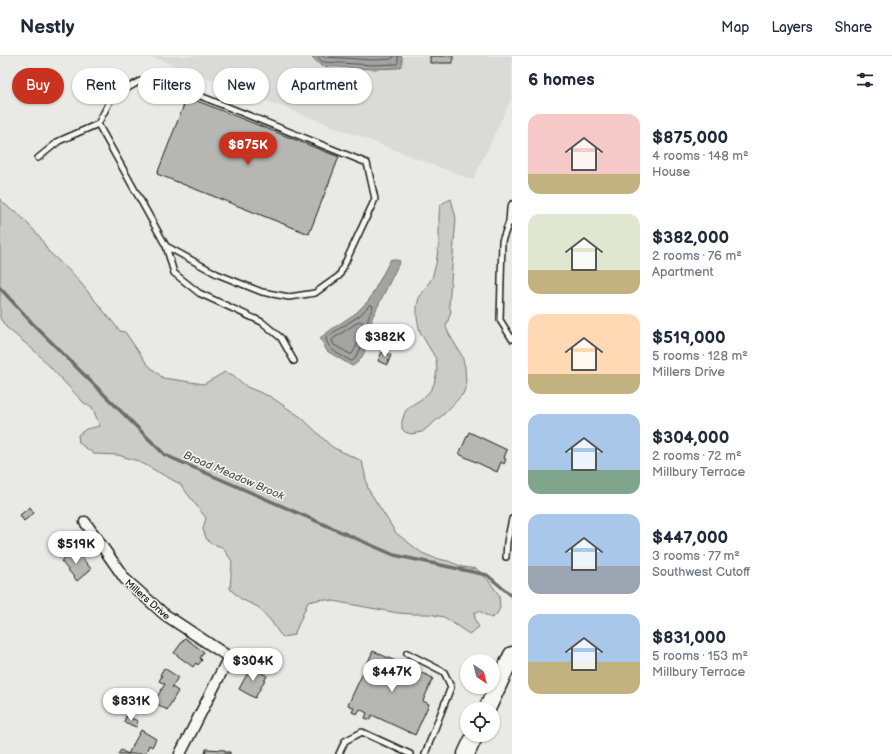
<!DOCTYPE html>
<html lang="en">
<head>
<meta charset="utf-8">
<style>
	body { margin:0; font-family:"Balsamiq Sans",sans-serif; background:#f2f2f3; color:#1f2937; height:100vh; display:flex; flex-direction:column; font-size:15px; white-space:nowrap }
	* { box-sizing:border-box; margin:0 }
	p { font-size:13px; color:#747a83 }
	.icon { flex:none; width:22px; height:22px; fill:none; stroke:currentColor; stroke-width:2; stroke-linecap:round; stroke-linejoin:round }
	.map { position:relative; flex:1; overflow:hidden }
	.side { display:flex; flex-direction:column; background:#fff; width:380px }
	.side>* { flex:none }
	.top-card { position:absolute; left:12px; top:12px; width:380px; height:36px; display:flex; gap:8px }
	.needle { width:26px; rotate:145deg }
	.tools { position:absolute; left:460px; top:598px; display:grid; gap:8px }
	.tools a { display:grid; place-items:center; width:40px; height:40px; border-radius:50%; background:#fff; box-shadow:0 1px 3px #0004; font-size:20px }
	.price { position:absolute; translate:-50% -34px; padding:0 9px; border-radius:14px; background:#fff; color:#222; font-size:13px; line-height:26px; filter:drop-shadow(0 1px 2px #0008) }
	.price::after { content:''; position:absolute; left:50%; top:24px; width:12px; height:9px; margin-left:-6px; background:inherit; clip-path:polygon(0 0,100% 0,50% 100%) }
	.price.selected { background:#c8321e; color:#fff }
	ul { padding:0; list-style:none }
	li { display:flex; align-items:center; gap:12px; height:100px; padding:0 16px }
	li span { display:grid; place-items:center; flex:none; width:112px; height:80px; border-radius:12px; color:#555 }
	li>.icon { margin-inline-start:auto }
	span .icon { width:48px; height:48px; fill:#fffc; stroke-width:1 }
	li b { font-size:17px }
	h2 { display:flex; justify-content:space-between; align-items:center; height:48px; padding:0 16px; font-size:17px }
	.chip { padding:0 14px; border-radius:18px; background:#fff; box-shadow:0 1px 3px #0004; font-size:14px; line-height:36px }
	.chip.selected { background:#c8321e; color:#fff }
	header { display:flex; align-items:center; gap:24px; box-sizing:border-box; height:56px; padding:0 20px; background:#fff; border-bottom:1px solid #e0e1e3 }
	header strong { font-size:19px }
	nav { display:flex; gap:22px; margin-inline-start:auto; font-size:14px }
	main { display:flex; flex:1; min-height:0 }
	.map>svg:first-child { display:block }
	.built { fill:#dadad6 }
	.green { fill:#cbcbc7; stroke:#747472 }
	.water { fill:#a3a3a1; stroke:#6d6d6c }
	.lines { fill:none; stroke-linecap:round; stroke-linejoin:round }
	.shore { stroke:#525251; stroke-width:1 }
	.stream { stroke:#6d6d6c; stroke-width:3.5 }
	.building { fill:#b6b6b3; stroke:#1c1c1c }
	.lane-casing { stroke:#1c1c1c; stroke-width:8 }
	.street-casing { stroke:#1c1c1c; stroke-width:13 }
	.primary-casing { stroke:#1c1c1c; stroke-width:19 }
	.lane { stroke:#f6f6f2; stroke-width:5 }
	.street { stroke:#f6f6f2; stroke-width:10 }
	.primary { stroke:#f6f6f2; stroke-width:16 }
	.labels { text-anchor:middle; stroke-width:3; stroke-linejoin:round; paint-order:stroke }
	.street-label { font-size:10px; fill:#1c1c1c; stroke:#f6f6f2 }
	.water-label { font-size:11px; font-style:italic; fill:#525251; stroke:#f6f6f2 }
</style>
</head>
<body>
<header>
<strong>Nestly</strong>
<nav><a>Map</a><a>Layers</a><a>Share</a></nav>
</header>
<main>
<div class="map">
<svg width="512" height="698" viewBox="0 0 512 698">
	<rect width="100%" height="100%" fill="#e9e9e5"/>
	<filter id="ink" filterUnits="userSpaceOnUse"><feTurbulence type="fractalNoise" baseFrequency=".025" numOctaves="2"/><feDisplacementMap in="SourceGraphic" scale="8" xChannelSelector="R" yChannelSelector="G"/><feConvolveMatrix kernelMatrix="1 2 1 2 8 2 1 2 1" color-interpolation-filters="sRGB"/></filter>
	<g filter="url(#ink)">
		<path class="built" d="M150 0H512V41L473 124Z"/>
		<path class="green" d="M0 143 11 154 16 155 40 181 48 195 75 220 120 275 125 276 147 308 163 322 204 328 225 316 233 319 247 331 271 341 302 362 332 391 362 405 368 433 396 477 422 497 434 502 448 505 463 511 477 513 489 525 499 539 500 552 496 559 491 562 479 555 474 557 476 566 479 571 469 578 444 561 429 558H412L398 557 322 543 308 546 294 579 283 581 279 577 271 565 258 551 241 543 230 533 232 505 222 491 210 487 206 482 203 473 206 462 180 428 138 405 118 399 94 398 79 387 78 379 86 373 100 370 92 351 84 347 37 297 6 271 0 262Z
			M451 143 456 162 449 249 451 255 446 271 449 278 462 300 465 311 466 330 463 338 444 358 422 376 411 378 405 376 402 373V365L405 356 409 351 423 342 430 335 434 328 437 315 436 303 420 276 417 262V250L419 242 432 222 436 208 439 186V160L440 150 443 147Z"/>
		<path class="water" d="M312 0H402V9L401 11 397 12 373 13 321 10 313 2Z
			M391 203 400 205 372 262C371 276 366 305 352 310L327 295 320 282 332 273 356 257 369 244Z"/>
		<g class="lines">
			<path class="shore" d="M316 0 323 6 373 9 397 8 398 6V0
				M323 0 325 1 373 4 391 3 393 2V0
				M370 249H372L373 251 368 262 367 272 363 288 355 302 353 305H351C342 300 327 294 326 282L334 276 359 260Z
				M360 265 363 267C362 278 358 288 352 298H350L334 289 332 285 333 283Z"/>
			<path class="stream" d="M0 232 33 268 165 399 394 499 487 519 512 540"/>
		</g>
		<path class="building" d="M430 0H453V7H430Z
			M187 41 339 101 309 178 157 118Z
			M382 296 391 299 387 309 378 305Z
			M469 376 507 394 504 402 506 403 504 408 501 406 497 416 459 398Z
			M30 451 34 457 24 465 20 459Z
			M76 494 91 513 77 525 61 505Z
			M185 582 204 596 200 602 202 604 198 609 196 607 193 611 174 597Z
			M373 595 433 622 423 645 429 648 415 679 372 659 370 664 365 662 367 657 360 653 357 658 352 656 354 652 348 649Z
			M251 611 267 620 255 642 239 633Z
			M164 612 178 621 172 631 178 635 167 654 154 646 165 628 159 625 162 620 160 619Z
			M126 660 138 665 136 671 124 666Z
			M141 674 156 683 152 691 149 689 145 698H118L121 694 128 698Z
			M206 693 225 694V696H230V698H205Z"/>
		<g class="lines">
			<defs>
				<path id="lane" d="M98 68 166 190 174 217 199 237 262 266 281 282 294 305
					M38 102 59 85 98 68 112 41 140 25H163L367 107 375 143 339 220 315 237 289 241 262 236 217 218 166 190
					M512 148 510 153 509 166 512 167
					M509 166 502 185 500 264 512 283
					M506 501 507 486 512 463
					M407 597 444 616 451 631 425 698
					M339 698 345 685 362 676 410 698"/>
				<path id="street" d="M85 466 125 523 164 558 229 601 180 698"/>
				<path id="primary" d="M487 653 512 599
					M466 698 475 679"/>
			</defs>
			<use href="#lane" class="lane-casing"/>
			<use href="#street" class="street-casing"/>
			<use href="#primary" class="primary-casing"/>
			<use href="#lane" class="lane"/>
			<use href="#street" class="street"/>
			<use href="#primary" class="primary"/>
		</g>
	</g>
	<g class="labels">
		<g class="street-label">
			<text transform="translate(148 543) rotate(41)" y="4">Millers Drive</text>
		</g>
		<g class="water-label">
			<text transform="translate(234 419) rotate(23)" y="4">Broad Meadow Brook</text>
		</g>
	</g>
</svg>
<div class="tools">
<a><svg class="needle" viewBox="-14 -14 28 28"><path d="M0-13l5 13h-10z" fill="#e53935"/><path d="M0 13l5-13h-10z" fill="#747a83"/></svg></a>
<a><svg class="icon" aria-label="locate" viewBox="0 0 24 24"><circle cx="12" cy="12" r="6"/><path d="M12 2v4M12 18v4M2 12h4M18 12h4"/></svg></a>
</div>
<b class="price selected" style="left:248px;top:110px">$875K</b>
<b class="price" style="left:385px;top:302px">$382K</b>
<b class="price" style="left:76px;top:509px">$519K</b>
<b class="price" style="left:253px;top:626px">$304K</b>
<b class="price" style="left:392px;top:637px">$447K</b>
<b class="price" style="left:131px;top:666px">$831K</b>
<div class="top-card">
<a class="chip selected">Buy</a>
<a class="chip">Rent</a>
<a class="chip">Filters</a>
<a class="chip">New</a>
<a class="chip">Apartment</a>
</div>
</div>
<section class="side">
<h2>6 homes<svg class="icon" aria-label="filters" viewBox="0 0 24 24"><path d="M4 7h16M4 17h16"/><circle cx="9" cy="7" r="2"/><circle cx="15" cy="17" r="2"/></svg></h2>
<ul>
<li><span style="background:linear-gradient(#f6c9c9 75%,#c2b280 0)"><svg class="icon" aria-label="home" viewBox="0 0 24 24"><path d="M3 11l9-7 9 7M6 9v11h12V9"/></svg></span><div><b>$875,000</b><p>4 rooms · 148 m²</p><p>House</p></div></li>
<li><span style="background:linear-gradient(#dfe7d0 70%,#c2b280 0)"><svg class="icon" aria-label="home" viewBox="0 0 24 24"><path d="M3 11l9-7 9 7M6 9v11h12V9"/></svg></span><div><b>$382,000</b><p>2 rooms · 76 m²</p><p>Apartment</p></div></li>
<li><span style="background:linear-gradient(#ffd9b3 75%,#c2b280 0)"><svg class="icon" aria-label="home" viewBox="0 0 24 24"><path d="M3 11l9-7 9 7M6 9v11h12V9"/></svg></span><div><b>$519,000</b><p>5 rooms · 128 m²</p><p>Millers Drive</p></div></li>
<li><span style="background:linear-gradient(#a9c7e8 70%,#7fa58c 0)"><svg class="icon" aria-label="home" viewBox="0 0 24 24"><path d="M3 11l9-7 9 7M6 9v11h12V9"/></svg></span><div><b>$304,000</b><p>2 rooms · 72 m²</p><p>Millbury Terrace</p></div></li>
<li><span style="background:linear-gradient(#a9c7e8 65%,#9aa5b1 0)"><svg class="icon" aria-label="home" viewBox="0 0 24 24"><path d="M3 11l9-7 9 7M6 9v11h12V9"/></svg></span><div><b>$447,000</b><p>3 rooms · 77 m²</p><p>Southwest Cutoff</p></div></li>
<li><span style="background:linear-gradient(#a9c7e8 60%,#c2b280 0)"><svg class="icon" aria-label="home" viewBox="0 0 24 24"><path d="M3 11l9-7 9 7M6 9v11h12V9"/></svg></span><div><b>$831,000</b><p>5 rooms · 153 m²</p><p>Millbury Terrace</p></div></li>
</ul>
</section>
</main>
</body>
</html>
